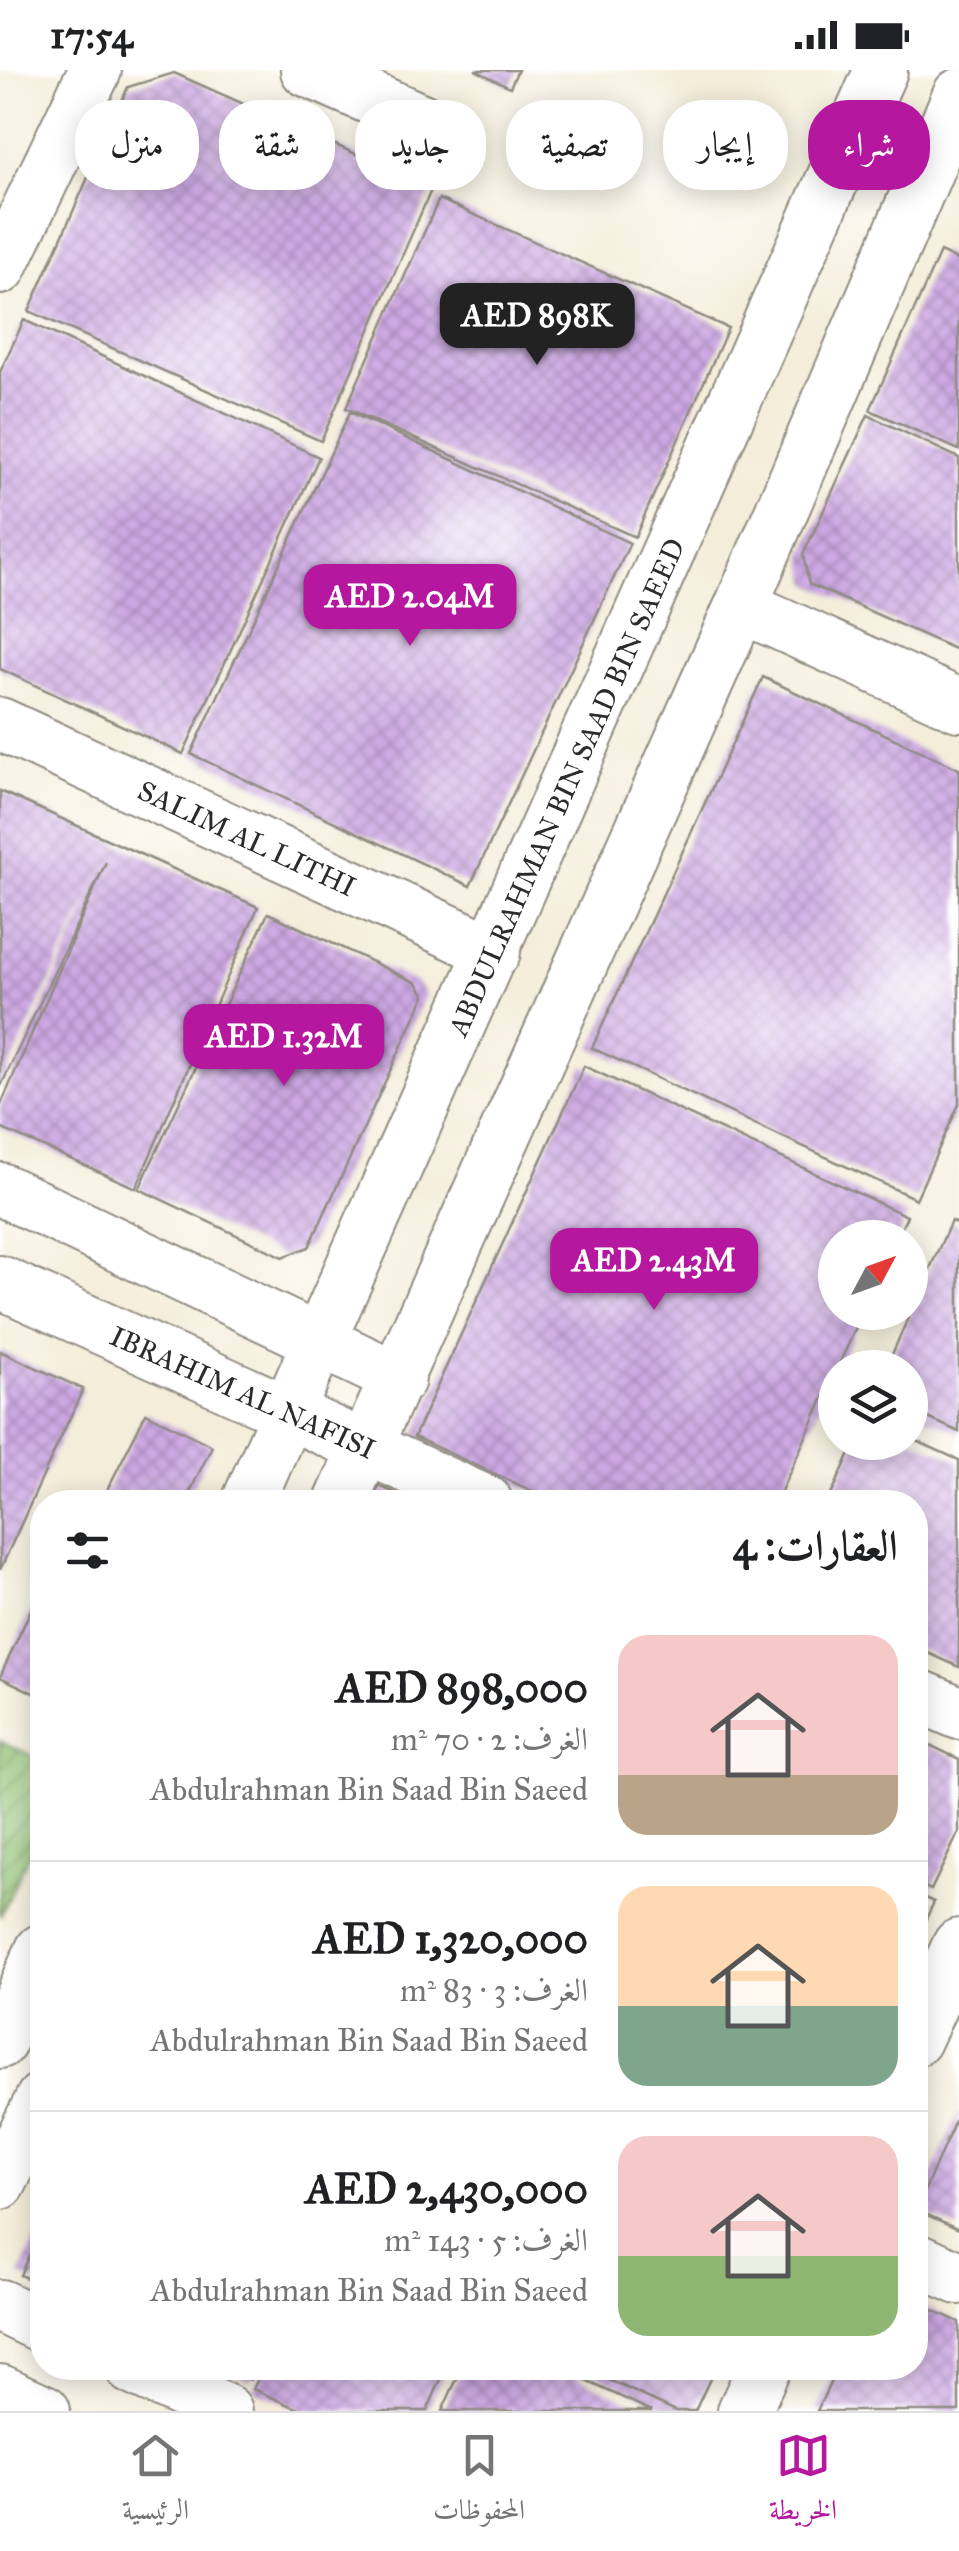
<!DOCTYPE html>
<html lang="ar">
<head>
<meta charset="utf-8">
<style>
	body { margin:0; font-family:"IM FELL Great Primer",Amiri,serif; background:#f2f2f2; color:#202124; direction:rtl; height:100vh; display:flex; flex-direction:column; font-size:38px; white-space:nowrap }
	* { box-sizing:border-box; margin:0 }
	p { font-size:32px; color:#757577 }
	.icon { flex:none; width:55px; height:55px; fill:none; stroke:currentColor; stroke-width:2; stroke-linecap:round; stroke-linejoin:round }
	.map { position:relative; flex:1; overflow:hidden; direction:ltr }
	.panel { position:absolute; left:30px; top:1420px; width:898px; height:890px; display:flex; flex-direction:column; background:#fff; border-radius:40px; box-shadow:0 5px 25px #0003; direction:rtl }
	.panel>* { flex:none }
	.hud { position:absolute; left:30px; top:30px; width:900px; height:90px; direction:rtl; display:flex; gap:20px }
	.needle { width:65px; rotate:49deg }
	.buttons { position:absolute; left:818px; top:1150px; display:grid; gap:20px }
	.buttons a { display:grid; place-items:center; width:110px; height:110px; border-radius:50%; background:#fff; box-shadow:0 5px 25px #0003; font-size:50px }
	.price { position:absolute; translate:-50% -85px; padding:0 22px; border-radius:20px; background:#b5179e; color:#fff; font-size:32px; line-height:65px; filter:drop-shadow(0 2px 5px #0008) }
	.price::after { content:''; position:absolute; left:50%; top:60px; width:30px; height:22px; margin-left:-15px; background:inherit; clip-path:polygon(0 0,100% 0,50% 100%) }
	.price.on { background:#222; color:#fff }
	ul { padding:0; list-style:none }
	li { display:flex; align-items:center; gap:30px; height:250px; padding:0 30px }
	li+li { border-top:2px solid #e0e0e0 }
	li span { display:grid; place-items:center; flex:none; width:280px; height:200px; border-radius:30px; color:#555 }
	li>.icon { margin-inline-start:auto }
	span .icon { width:120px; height:120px; fill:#fffc; stroke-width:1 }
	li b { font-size:42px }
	h2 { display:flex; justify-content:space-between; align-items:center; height:120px; padding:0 30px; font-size:42px }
	.chip { padding:0 35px; border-radius:40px; background:#fff; box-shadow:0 5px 25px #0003; font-size:35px; line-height:90px }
	.chip.on { background:#b5179e; color:#fff }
	.status { display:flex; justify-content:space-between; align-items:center; height:70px; padding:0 50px; background:#fff; direction:ltr }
	.status svg { height:28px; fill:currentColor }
	.menu { display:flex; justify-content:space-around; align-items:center; height:140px; border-top:2px solid #e0e0e0; background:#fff; font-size:28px; color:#757577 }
	.menu a { display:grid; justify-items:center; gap:5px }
	.menu .on { color:#b5179e }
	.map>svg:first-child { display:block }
	.garden { fill:url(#garden-furrows); stroke:#5e764e; stroke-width:2.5 }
	.building { fill:url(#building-cross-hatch) }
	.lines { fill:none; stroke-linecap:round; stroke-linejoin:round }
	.minor-casing { stroke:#908c82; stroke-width:56 }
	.minor { stroke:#fff; stroke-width:52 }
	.labels { text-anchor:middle; stroke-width:9; stroke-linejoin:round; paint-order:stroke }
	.street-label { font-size:28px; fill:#2b2b2b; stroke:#fff }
</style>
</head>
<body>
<div class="status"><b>17:54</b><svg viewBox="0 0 49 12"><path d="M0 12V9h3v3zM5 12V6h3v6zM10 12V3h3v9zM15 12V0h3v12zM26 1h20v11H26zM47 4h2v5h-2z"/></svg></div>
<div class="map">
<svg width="959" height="2341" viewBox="0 0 959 2341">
	<defs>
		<pattern id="garden-furrows" width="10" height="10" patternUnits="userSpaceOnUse" patternTransform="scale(2.5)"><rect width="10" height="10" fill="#91c272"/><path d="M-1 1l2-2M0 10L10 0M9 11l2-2" fill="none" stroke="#779e5e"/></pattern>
		<pattern id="building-cross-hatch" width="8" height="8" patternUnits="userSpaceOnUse" patternTransform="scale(2.5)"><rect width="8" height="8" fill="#cea9e4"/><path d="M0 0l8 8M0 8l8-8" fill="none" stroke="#a78ab9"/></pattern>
	</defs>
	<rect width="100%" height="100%" fill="#fff"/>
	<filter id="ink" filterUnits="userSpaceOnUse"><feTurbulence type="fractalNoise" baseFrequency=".01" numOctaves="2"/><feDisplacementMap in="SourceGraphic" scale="20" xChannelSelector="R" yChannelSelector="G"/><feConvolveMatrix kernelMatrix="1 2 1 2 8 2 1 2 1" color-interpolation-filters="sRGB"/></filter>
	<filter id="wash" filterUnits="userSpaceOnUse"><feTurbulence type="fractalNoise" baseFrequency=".0048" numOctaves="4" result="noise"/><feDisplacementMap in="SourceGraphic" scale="40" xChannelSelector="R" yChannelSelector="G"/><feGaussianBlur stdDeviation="2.25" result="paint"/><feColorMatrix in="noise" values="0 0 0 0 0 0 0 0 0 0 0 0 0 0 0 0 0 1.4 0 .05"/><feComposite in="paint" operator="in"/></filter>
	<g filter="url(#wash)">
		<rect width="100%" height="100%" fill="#f4edd9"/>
		<path class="garden" d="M0 1671 42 1690V1755L0 1847Z"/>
		<g id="blocks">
			<path class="building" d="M475 0H518L510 17Z
				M174 3 432 118 321 371 29 241 128 17Z
				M439 129 728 258 635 467 346 338Z
				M940 182 959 191V380L870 340Z
				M24 250 319 387 183 684 0 599V302Z
				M350 342 630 473 470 816 191 684Z
				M868 345 959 388V581L809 514 803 485Z
				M763 607 959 699V1034L916 1129 592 978Z
				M0 721 258 837 136 1118 0 1058V1037L106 792 0 1018Z
				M268 843 417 913 425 925 309 1177 283 1187 139 1119Z
				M584 996 907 1146 897 1168H835V1242H863L776 1432H556L414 1367Z
				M951 1151 959 1155V1362L910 1340V1298H886Z
				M0 1281 83 1319 0 1500Z
				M146 1343 212 1376 185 1432H101Z
				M910 1368 959 1390V1597L915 1577V1432H828L855 1372H910Z
				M379 1416 415 1432H371Z
				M42 1516V1627L0 1607Z
				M915 1668 959 1689V1762L931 1820 915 1812Z
				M915 1823 934 1832 915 1872Z
				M959 2042V2159L916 2140Z
				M42 2155V2215L20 2205Z
				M915 2232 959 2252V2341H817L837 2298H915Z
				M222 2298H256L250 2310Z
				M263 2298H446L427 2341H303L253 2319Z
				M462 2298H558L652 2341H442Z
				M583 2298H715L695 2341H676Z"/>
		</g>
	</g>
	<g filter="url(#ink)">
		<use href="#blocks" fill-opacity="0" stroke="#908c82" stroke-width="2.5"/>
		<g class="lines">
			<defs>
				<path id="minor" d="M307 0 446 61
					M0 198 95 0
					M741 536 959 635
					M0 654 494 882
					M0 1119 399 1309
					M0 1212 486 1432
					M248 1432 881 0
					M341 1432 741 536 959 25
					M915 1624 959 1643
					M915 1970 959 1875
					M0 1972 42 1880
					M0 2113 42 2029
					M915 2188 959 2208
					M0 2236 42 2256
					M132 2298 226 2341
					M0 2321 44 2341
					M744 2341 764 2298"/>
			</defs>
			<use href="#minor" class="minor-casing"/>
			<use href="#minor" class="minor"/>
		</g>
	</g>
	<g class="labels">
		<g class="street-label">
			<text transform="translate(566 717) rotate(-66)" y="10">ABDULRAHMAN BIN SAAD BIN SAEED</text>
			<text transform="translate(247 768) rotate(25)" y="10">SALIM AL LITHI</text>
			<text transform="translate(243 1322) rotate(24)" y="10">IBRAHIM AL NAFISI</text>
		</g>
	</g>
</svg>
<div class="buttons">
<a><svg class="needle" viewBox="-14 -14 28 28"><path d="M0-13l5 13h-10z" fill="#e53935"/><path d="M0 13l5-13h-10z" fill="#757577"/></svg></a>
<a><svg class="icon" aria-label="layers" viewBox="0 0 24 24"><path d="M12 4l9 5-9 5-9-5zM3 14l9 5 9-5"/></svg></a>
</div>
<b class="price on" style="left:537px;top:298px">AED 898K</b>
<b class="price" style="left:410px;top:579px">AED 2.04M</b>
<b class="price" style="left:284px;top:1019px">AED 1.32M</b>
<b class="price" style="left:654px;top:1243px">AED 2.43M</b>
<div class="hud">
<a class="chip on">شراء</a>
<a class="chip">إيجار</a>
<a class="chip">تصفية</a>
<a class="chip">جديد</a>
<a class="chip">شقة</a>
<a class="chip">منزل</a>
</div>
<section class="panel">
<h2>العقارات: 4<svg class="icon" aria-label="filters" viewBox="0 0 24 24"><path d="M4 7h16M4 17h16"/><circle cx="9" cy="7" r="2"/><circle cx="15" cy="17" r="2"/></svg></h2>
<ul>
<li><span style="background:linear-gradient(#f6c9c9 70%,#b9a48a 0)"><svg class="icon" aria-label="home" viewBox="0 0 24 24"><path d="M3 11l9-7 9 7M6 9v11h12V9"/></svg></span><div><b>AED 898,000</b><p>الغرف: 2 · 70 m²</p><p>Abdulrahman Bin Saad Bin Saeed</p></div></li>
<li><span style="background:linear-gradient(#ffd9b3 60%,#7fa58c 0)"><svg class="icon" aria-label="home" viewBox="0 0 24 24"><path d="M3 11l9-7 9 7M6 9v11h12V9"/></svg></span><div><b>AED 1,320,000</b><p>الغرف: 3 · 83 m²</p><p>Abdulrahman Bin Saad Bin Saeed</p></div></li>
<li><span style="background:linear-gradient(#f6c9c9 60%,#8fb573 0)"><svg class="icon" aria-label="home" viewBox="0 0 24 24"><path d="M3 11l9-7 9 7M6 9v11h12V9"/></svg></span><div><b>AED 2,430,000</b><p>الغرف: 5 · 143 m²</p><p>Abdulrahman Bin Saad Bin Saeed</p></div></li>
</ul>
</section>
</div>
<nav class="menu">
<a class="on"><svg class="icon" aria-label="map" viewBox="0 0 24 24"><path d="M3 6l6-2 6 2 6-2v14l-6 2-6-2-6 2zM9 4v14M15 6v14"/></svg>الخريطة</a>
<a><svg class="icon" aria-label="saved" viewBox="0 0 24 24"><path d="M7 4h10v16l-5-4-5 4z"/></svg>المحفوظات</a>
<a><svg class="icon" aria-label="home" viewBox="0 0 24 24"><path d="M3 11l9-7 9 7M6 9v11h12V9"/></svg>الرئيسية</a>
</nav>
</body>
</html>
